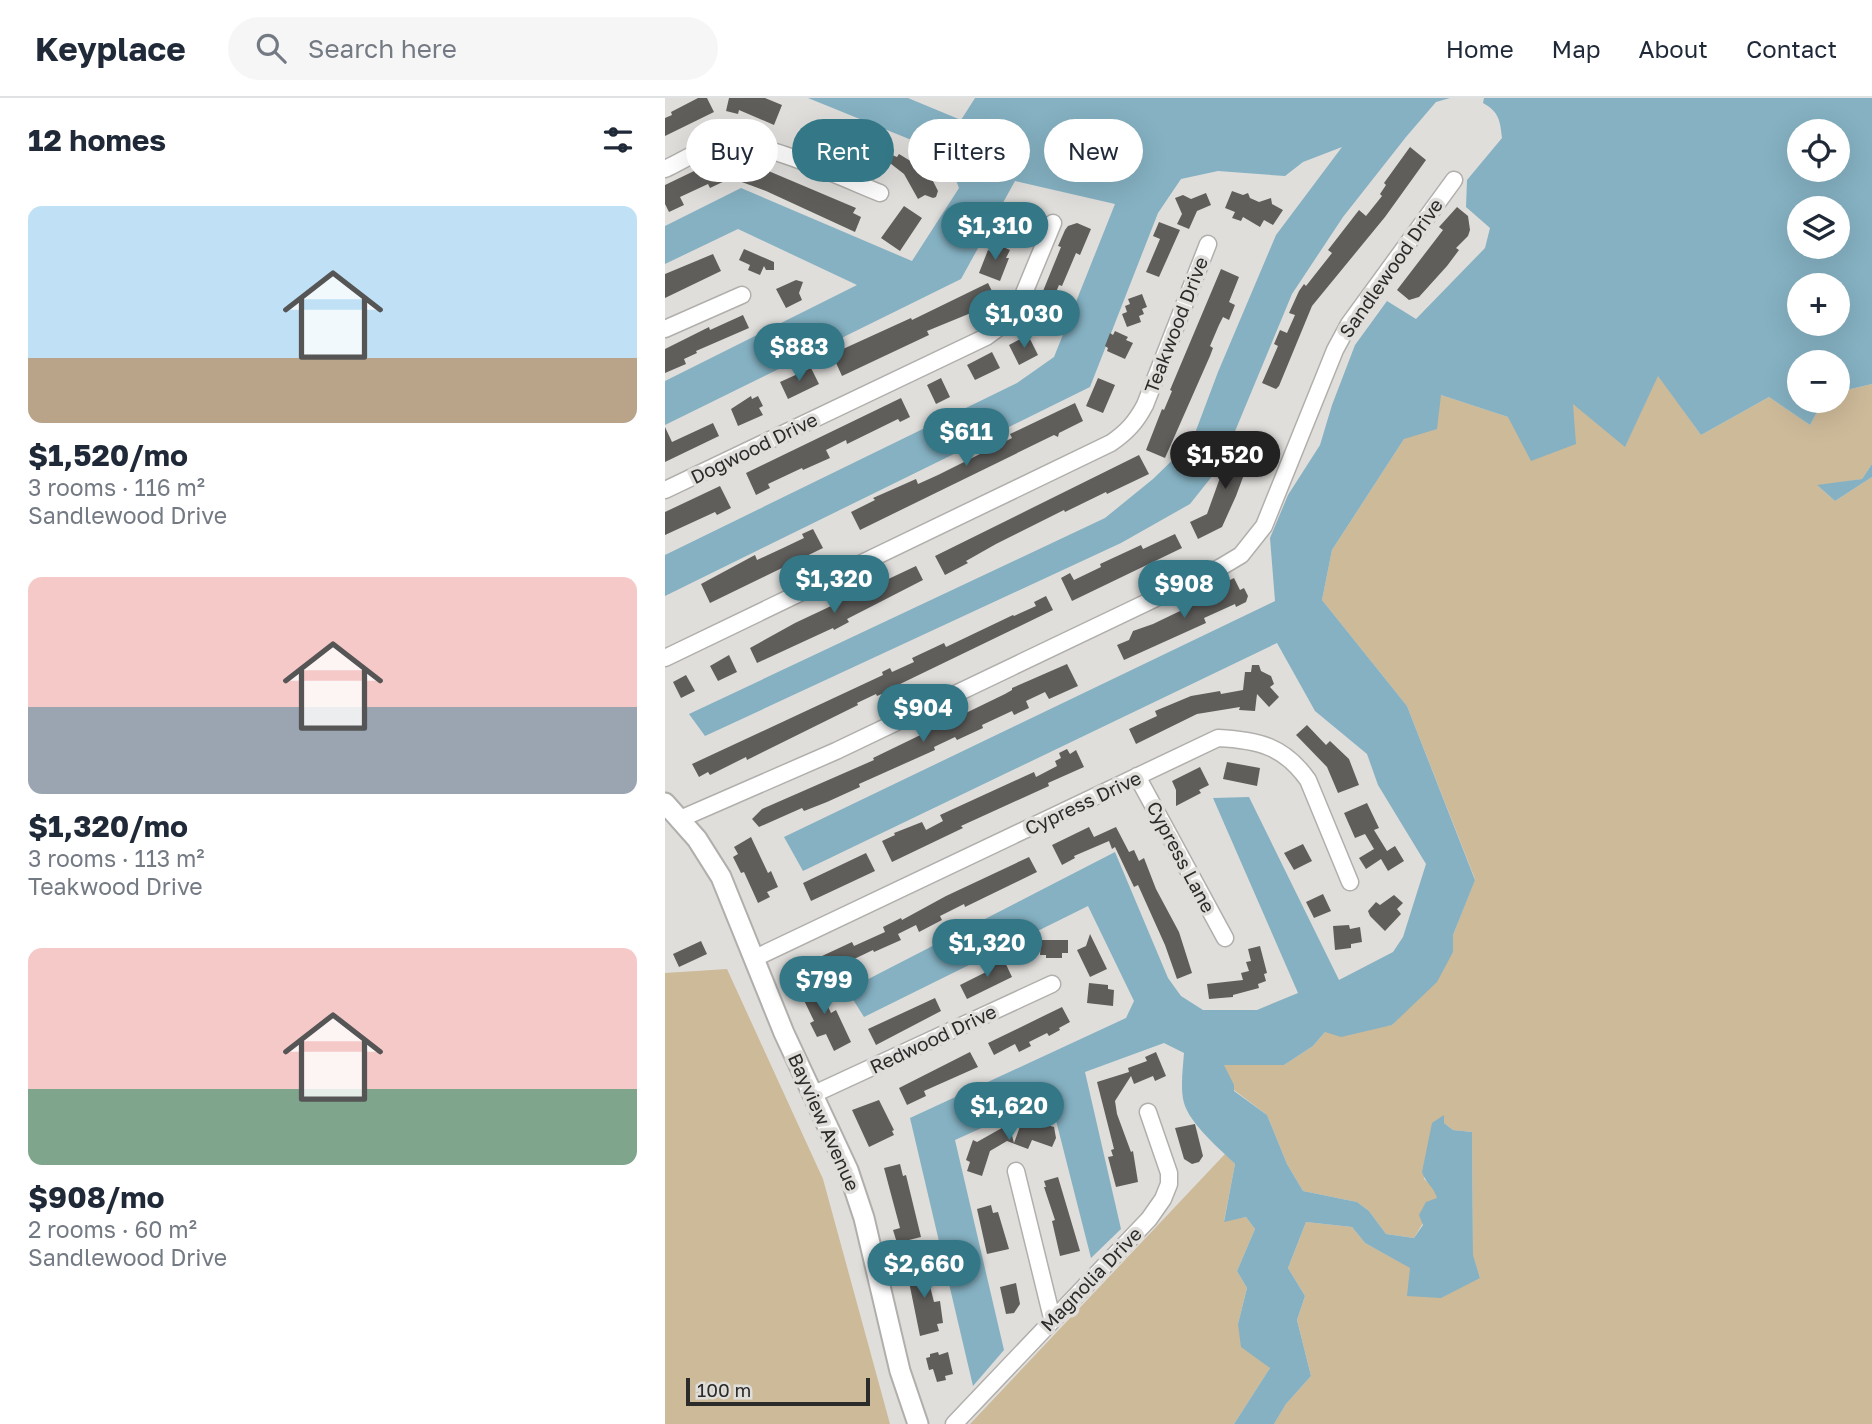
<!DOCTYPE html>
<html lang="en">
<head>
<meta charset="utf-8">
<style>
	body { margin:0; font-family:"Golos Text",sans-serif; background:#f6f6f7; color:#1f2937; height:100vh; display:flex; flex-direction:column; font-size:26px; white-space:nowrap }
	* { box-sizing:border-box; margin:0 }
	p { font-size:23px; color:#747a83 }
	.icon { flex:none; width:38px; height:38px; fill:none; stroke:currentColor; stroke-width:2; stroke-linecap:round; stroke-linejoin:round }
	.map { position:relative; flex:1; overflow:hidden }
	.sheet { display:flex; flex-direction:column; background:#fff; width:665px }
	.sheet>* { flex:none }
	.hud { position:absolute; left:21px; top:21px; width:665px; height:63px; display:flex; gap:14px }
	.controls { position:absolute; left:1122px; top:21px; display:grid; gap:14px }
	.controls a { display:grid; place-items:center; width:63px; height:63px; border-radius:50%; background:#fff; box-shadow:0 7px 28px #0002; font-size:35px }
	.scale { position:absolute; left:21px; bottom:18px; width:184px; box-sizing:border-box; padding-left:7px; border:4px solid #2b2b29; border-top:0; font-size:19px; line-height:24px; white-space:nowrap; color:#2b2b29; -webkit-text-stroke:5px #e0dedb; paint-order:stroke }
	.price { position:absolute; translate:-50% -60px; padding:0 16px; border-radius:24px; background:#347887; color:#fff; font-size:23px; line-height:46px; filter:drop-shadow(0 2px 4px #0008) }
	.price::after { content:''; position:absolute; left:50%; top:42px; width:21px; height:16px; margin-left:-10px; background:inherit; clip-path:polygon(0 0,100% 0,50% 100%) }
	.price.active { background:#222; color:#fff }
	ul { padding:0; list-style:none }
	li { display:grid; align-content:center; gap:14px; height:371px; padding:0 28px }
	li span { display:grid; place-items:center; height:217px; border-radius:14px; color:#555 }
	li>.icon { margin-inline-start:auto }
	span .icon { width:126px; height:126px; fill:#fffc; stroke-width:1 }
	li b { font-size:30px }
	h2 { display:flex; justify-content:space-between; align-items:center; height:84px; padding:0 28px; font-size:30px }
	.tag { padding:0 24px; border-radius:32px; background:#fff; box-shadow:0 7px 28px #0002; font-size:24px; line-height:63px }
	.tag.active { background:#347887; color:#fff }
	header { display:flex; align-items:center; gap:42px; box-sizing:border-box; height:98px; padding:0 35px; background:#fff; border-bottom:2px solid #e0e1e3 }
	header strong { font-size:33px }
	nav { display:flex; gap:38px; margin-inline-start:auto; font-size:24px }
	.search { width:490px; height:63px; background:#f6f6f7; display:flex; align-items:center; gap:18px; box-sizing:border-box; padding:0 24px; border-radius:38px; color:#747a83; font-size:26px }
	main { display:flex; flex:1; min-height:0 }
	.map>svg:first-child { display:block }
	.green { fill:#cdba99 }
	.water { fill:#85b1c2; fill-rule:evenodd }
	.building { fill:#605e5b }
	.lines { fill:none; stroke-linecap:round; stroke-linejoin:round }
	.minor-casing { stroke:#b1afac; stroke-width:19 }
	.major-casing { stroke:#b1afac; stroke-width:23 }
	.minor { stroke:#fff; stroke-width:16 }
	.major { stroke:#fff; stroke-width:19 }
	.labels { text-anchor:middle; stroke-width:7; stroke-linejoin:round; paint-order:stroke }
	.street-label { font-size:19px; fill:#2b2b29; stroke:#e0dedb }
</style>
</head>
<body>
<header>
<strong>Keyplace</strong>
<div class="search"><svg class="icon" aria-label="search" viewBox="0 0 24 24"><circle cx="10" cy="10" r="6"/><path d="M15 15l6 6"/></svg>Search here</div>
<nav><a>Home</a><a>Map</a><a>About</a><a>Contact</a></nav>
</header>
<main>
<section class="sheet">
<h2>12 homes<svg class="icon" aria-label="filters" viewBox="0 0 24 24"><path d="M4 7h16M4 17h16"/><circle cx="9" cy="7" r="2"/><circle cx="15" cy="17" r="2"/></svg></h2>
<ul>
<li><span style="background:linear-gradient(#bfe0f5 70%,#b9a48a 0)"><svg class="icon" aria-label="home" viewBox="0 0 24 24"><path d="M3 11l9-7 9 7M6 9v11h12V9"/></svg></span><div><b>$1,520/mo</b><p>3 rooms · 116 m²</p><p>Sandlewood Drive</p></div></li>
<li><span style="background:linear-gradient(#f6c9c9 60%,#9aa5b1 0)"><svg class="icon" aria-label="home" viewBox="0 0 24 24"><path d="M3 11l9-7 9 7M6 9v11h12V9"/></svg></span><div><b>$1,320/mo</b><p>3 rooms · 113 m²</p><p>Teakwood Drive</p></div></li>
<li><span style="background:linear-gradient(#f6c9c9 65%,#7fa58c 0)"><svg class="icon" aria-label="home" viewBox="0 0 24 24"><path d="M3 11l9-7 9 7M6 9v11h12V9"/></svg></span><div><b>$908/mo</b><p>2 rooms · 60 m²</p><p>Sandlewood Drive</p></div></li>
</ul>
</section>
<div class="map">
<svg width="1207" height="1326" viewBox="0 0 1207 1326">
	<rect width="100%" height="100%" fill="#e0dedb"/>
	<path class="green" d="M993 277 1036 337 1104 299 1145 327 1158 303H1172L1173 294 1207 286V366L1197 381 1153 388 1170 403 1207 379V1326H609L621 1306 646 1278 632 1222 640 1198 623 1170 641 1124 687 1129 700 1145 746 1170 743 1198 815 1180 808 1158 807 1034 788 1032 779 1025V1018L759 1081 769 1089 773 1100 749 1140 721 1136 704 1113 692 1104 638 1093 622 1066 602 1017 569 992 558 966 619 967 648 948 660 934 727 927 788 854V837L810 781 742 608 657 502 667 452 739 341 776 297 843 319 908 305 960 348Z
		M62 871 158 1081 225 1326H0V875Z
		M560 1056 570 1066 559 1123 581 1119 590 1131 572 1173 582 1190 573 1226 605 1270 569 1326H305Z"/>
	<path class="water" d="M143 0H243L296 22 310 0H785L771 4 741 39 678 119 627 196 556 367 525 406 456 445 40 638 24 616 440 420 488 381 527 343 553 274 611 137 677 49 638 64 620 78 553 73 516 81 493 115 425 289 0 498V457L352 285 389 259 450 106 350 83 296 181 0 327V283L192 187 73 131 0 166V128L76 90 247 163 294 90 281 56Z
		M819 0H1207V286L1173 294 1172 264H1134V303H1158L1145 327 1104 299 1036 337 993 278 960 349 908 306 911 346 866 363 843 319 776 297 772 331 739 341 667 452 657 502 742 608 810 782 788 837V854L772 884 727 927 676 939 660 934 648 948 619 967H559L569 987V993L602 1017 622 1066 638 1093 692 1104 704 1113 721 1136 749 1140 758 1127 754 1117 761 1104 772 1100C769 1089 760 1084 757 1074L767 1025 779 1017V1025L788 1032 807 1034 808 1157 815 1180 776 1200 742 1198 745 1170 700 1145 687 1129 641 1124 623 1170 640 1198 632 1222 646 1278 621 1306 609 1326H569L605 1270 576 1249 573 1226 582 1190 572 1173 590 1131 581 1119 559 1124 570 1066C555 1051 525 1026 519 1005 515 990 518 970 519 955L499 945 420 974 456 1131 426 1160 385 999 290 1042 339 1252 308 1288 245 1020 461 920 469 903 423 808 199 919 182 892 450 754 503 880 516 898 538 912H592L633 895 548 700 584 699 674 882 728 854 738 839 761 766 713 687 702 656 650 613 612 545 138 773 119 739 610 503 605 440 623 397 655 347 667 307 690 247 722 203 751 221 820 150 825 130 801 109 802 82 837 40C835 22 834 14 818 5ZM1134 33H1172V72H1134ZM1134 110H1172V149H1134ZM1172 187V226H1134V187Z
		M1207 366V379L1170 403 1152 387 1197 381Z"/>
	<path class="building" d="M33 0H42L49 14 0 38V20L7 17 6 14Z
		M64 0H100L117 7 109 27 74 12 73 16 61 13Z
		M160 28 197 41 214 48 212 51 232 59 234 56 252 67 257 65 267 76 266 79 273 93 271 99 268 100 260 97 253 101 239 76 221 62 217 71 153 44Z
		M745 49 761 62 720 119 647 208 614 288 611 291 597 285 613 248 609 246 615 232 622 235 630 217 624 215 634 193 639 186 641 188 667 155 663 152 694 112 701 118 717 98 715 96 721 87 719 85Z
		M52 62 54 66 78 67 80 63 191 110 188 115 196 119 190 134 101 93 66 80 45 90 43 86 15 99 19 107 4 114 0 106V87Z
		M567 93 578 97 583 95 585 100 594 104 606 100 607 106 618 112 608 127 599 122 595 129 578 119 576 123 567 120 570 114 560 110Z
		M541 95 546 107 532 113 524 131 512 126 517 116 510 100 518 97 526 101Z
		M239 108 257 120 235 153 216 140Z
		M792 109 803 118 805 132 803 138 791 150 794 152 782 168 754 199 744 202 732 192 778 132 774 129Z
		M494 124 515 132 494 179 481 174 495 141 488 138Z
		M412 125 426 131 415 157 411 155 397 188 394 187 384 211 391 214 385 227 367 220 396 149 393 148 400 132 403 128Z
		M329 145 345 152 341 160H344L335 183 314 175 323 152 326 153Z
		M79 151 109 164V172H101L99 168 95 177 83 172 85 167 74 162Z
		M48 156 56 173 0 200V176Z
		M556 171 574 179 564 204 570 207 564 222 558 219 554 227 545 248 548 250 545 258 500 360 481 352 497 311 499 312 507 293 505 292Z
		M131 182 138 184 134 195 137 202 121 210 111 191Z
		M323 185 328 195 323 197 325 201 321 203 323 208 262 233 264 237 177 278 167 256 246 220 247 222Z
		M477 196 482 209 477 211 479 216 474 218 476 224 462 229 457 216 462 214 460 208 465 206 463 201Z
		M78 217 84 230 31 253 32 255 19 261 21 266 0 275V251L44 229 45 232Z
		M450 233 463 239 461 242 468 245 460 261 442 253 443 250 440 248 445 235 448 237Z
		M363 237 373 257 354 267 344 247Z
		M327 254 335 270 310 282 302 267Z
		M146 270 154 286 123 301 115 284Z
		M276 280 285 299 271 306 262 287Z
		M433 280 450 287 438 315 421 308Z
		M86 298 87 301 93 298 98 308 94 310 98 317 73 328 66 311Z
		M236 300 245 319 235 324 233 321 182 346 181 342 161 352 165 360 138 372 137 370 103 386 105 390 91 397 81 375Z
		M410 305 418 323 394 335 393 339 389 337 195 432 186 414 210 402 208 400 251 381 253 386 273 377 347 340 345 336Z
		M48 325 54 338 0 364V329L7 344Z
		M574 340 590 347 571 398 557 429 533 441 525 424 542 416 556 377 559 378Z
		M474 357 484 376 442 396 441 394 400 414 399 412 331 446 301 463 303 465 280 477 270 458Z
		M55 388 66 410 52 417 50 414 0 437V414Z
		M148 431 158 450 45 505 36 486 90 457 92 462 118 450 139 440 137 436Z
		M510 436 517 450 407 503 396 480 405 475 409 482 436 469 435 466 476 447 478 451Z
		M251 468 258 482 182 521 184 524 169 532 168 530 92 565 85 550 130 525Z
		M569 480 575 492 579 490 583 498 581 504 571 509 570 506 539 520 541 525 459 562 452 547 464 542 468 533 488 526 540 501 539 499 547 495 545 492Z
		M381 498 388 512 233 587 237 596 230 600 226 592 212 598 211 596 192 605 193 607 82 662 81 659 45 677 43 674 34 679 27 666 218 577 217 574 225 570 227 574 249 564 247 560 279 545 281 549 348 517 349 518 371 508 369 504Z
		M64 557 72 574 53 583 45 568Z
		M402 566 413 588 384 601 380 594 361 603 364 610 349 617 347 613 317 627 318 630 292 642 290 639 269 649 270 652 194 686 195 689 162 704 139 713 137 710 94 729 87 721 97 711 209 662 208 660 340 596 347 592V590Z
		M587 567H594L596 573 606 578 609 586 605 589 614 599 604 609 592 596 590 613 574 612 575 609 532 616 471 646 464 631 492 618 490 613 526 598 555 593 556 596 578 592 580 574H586Z
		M21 577 30 593 16 600 8 584Z
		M642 627 661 647 665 643 684 661 694 687 673 695 662 669 631 637Z
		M402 651 405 656 411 652 419 669 383 685 384 688 296 728 298 730 227 764 217 743 230 737 229 735 257 724 261 732 278 723 275 717 299 706 369 674 371 679 392 668 390 663 396 660 394 655Z
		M562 664 595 670 592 688 558 681Z
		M535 669 544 687 534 692 536 695 511 708V692L507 683Z
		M702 705 714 730 709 732 722 753 730 748 739 763 723 773 716 761 701 771 694 760 709 751 700 736 690 740 679 715Z
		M424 729 429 739 451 729 464 754 469 752 474 763 479 760 491 791 514 834 527 875 512 881 500 847 473 787 469 789 450 749 447 751 444 743 409 758 410 760 397 767 387 747Z
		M86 739 103 775 106 773 113 789 102 794 105 799 93 805 79 774 76 775 68 759 73 756 69 749Z
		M638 746 647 763 629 772 619 755Z
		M201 755 210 773 146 803 138 785Z
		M364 759 372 774 300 809 299 806 275 818 277 822 254 834 251 827 233 836 236 842 209 854 208 852 164 873 157 858 187 844 189 848 220 834 218 829 236 820 237 822 281 798Z
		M658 796 666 813 649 820 641 804Z
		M729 797 738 805 732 811 736 816 720 833 705 818 703 813 711 804 715 807Z
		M684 827 685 831 695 829 697 844 686 846V850L670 852 668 828Z
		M425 836 442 871 425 879 412 852 421 848Z
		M376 842H403V855H397V860H381V857H375Z
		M36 843 42 856 14 869 8 856Z
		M595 848 602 875 599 876 601 883 593 886 594 890 568 897V899L544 901 542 886 578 882 576 875 584 873 581 864 586 863 583 851Z
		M338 860 347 879 302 901 295 887 325 872 323 867Z
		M150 881 166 915 171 912 186 944 169 953 161 936 152 939 145 925 149 923 132 888Z
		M424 885 443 887V891L449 892 448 908 422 905Z
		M270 900 276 913 211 947 203 931Z
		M397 909 405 924 394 930 395 932 384 938 382 935 364 944 366 948 354 954 350 946 329 957 323 945Z
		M305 954 313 969 259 993 261 998 242 1007 234 990Z
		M491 954 501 978 490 983 488 978 469 986 466 978 450 1003 452 1016 466 1054 468 1053 473 1084 451 1089 443 1059 448 1058 446 1052 449 1051 432 984 464 974 463 970 482 963 480 959Z
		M214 1002 229 1032 227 1033 229 1037 204 1049 187 1012Z
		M358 1020 389 1029 391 1040 387 1049 367 1042 363 1051 342 1043 325 1053 317 1078 302 1073 305 1064 301 1062 308 1042 312 1044 344 1026 349 1045Z
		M530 1026 538 1058 534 1064 527 1066 519 1061 510 1030Z
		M235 1066 238 1078 241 1077 256 1139 232 1145 228 1132 235 1130 219 1070Z
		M393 1079 415 1153 395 1158 387 1123 390 1122 379 1089H381L379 1083Z
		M326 1107 328 1115 333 1114 344 1151 322 1156 312 1111Z
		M259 1164 269 1204 275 1203 278 1225 272 1226 274 1233 255 1238 241 1169Z
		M351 1185 355 1206 349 1215 341 1216 335 1189Z
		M273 1254 274 1257 283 1254 288 1276 280 1278 281 1282 272 1284 268 1271 264 1272 261 1260 265 1259V1256Z"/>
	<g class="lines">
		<defs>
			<path id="minor" d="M0 71C19 62 40 48 60 45 94 41 180 81 215 95
				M0 231 77 197
				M0 392 321 239 340 225 352 212 388 125
				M0 560 446 345C462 334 471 324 480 307L543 146
				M472 678 560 840
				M15 721 171 653 556 469 576 457 599 428 670 252 684 226 789 82
				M88 861 553 640C593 642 619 648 643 682L685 784
				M149 996 387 886
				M351 1073 387 1220
				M289 1326 484 1121 498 1101 504 1086V1075L483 1014"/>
			<path id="major" d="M0 705 32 741 56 779 119 935 183 1072 199 1120 235 1273 253 1326"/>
		</defs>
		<use href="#minor" class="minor-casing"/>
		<use href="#major" class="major-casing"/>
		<use href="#minor" class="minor"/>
		<use href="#major" class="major"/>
	</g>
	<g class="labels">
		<g class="street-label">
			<text transform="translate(726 170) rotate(-55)" y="7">Sandlewood Drive</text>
			<text transform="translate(511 227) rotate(-69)" y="7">Teakwood Drive</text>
			<text transform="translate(89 350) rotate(-26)" y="7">Dogwood Drive</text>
			<text transform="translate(418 705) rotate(-25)" y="7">Cypress Drive</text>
			<text transform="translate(516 759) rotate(62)" y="7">Cypress Lane</text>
			<text transform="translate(268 941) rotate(-25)" y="7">Redwood Drive</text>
			<text transform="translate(159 1024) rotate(66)" y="7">Bayview Avenue</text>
			<text transform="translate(426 1181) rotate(-46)" y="7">Magnolia Drive</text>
		</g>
	</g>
</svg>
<div class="controls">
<a><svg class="icon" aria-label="locate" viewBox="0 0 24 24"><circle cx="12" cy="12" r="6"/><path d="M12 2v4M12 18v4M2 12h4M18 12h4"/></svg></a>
<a><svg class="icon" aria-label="layers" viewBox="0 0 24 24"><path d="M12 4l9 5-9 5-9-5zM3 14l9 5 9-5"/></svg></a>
<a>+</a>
<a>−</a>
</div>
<div class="scale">100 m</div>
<b class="price" style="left:330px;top:164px">$1,310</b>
<b class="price" style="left:359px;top:252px">$1,030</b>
<b class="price" style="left:134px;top:285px">$883</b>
<b class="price" style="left:301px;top:370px">$611</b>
<b class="price active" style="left:560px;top:393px">$1,520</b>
<b class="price" style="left:169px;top:517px">$1,320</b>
<b class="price" style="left:519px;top:522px">$908</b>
<b class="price" style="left:258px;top:646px">$904</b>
<b class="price" style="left:322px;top:881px">$1,320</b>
<b class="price" style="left:159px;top:918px">$799</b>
<b class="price" style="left:344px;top:1044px">$1,620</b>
<b class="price" style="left:259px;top:1202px">$2,660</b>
<div class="hud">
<a class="tag">Buy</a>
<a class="tag active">Rent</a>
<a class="tag">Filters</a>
<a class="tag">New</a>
</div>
</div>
</main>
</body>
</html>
